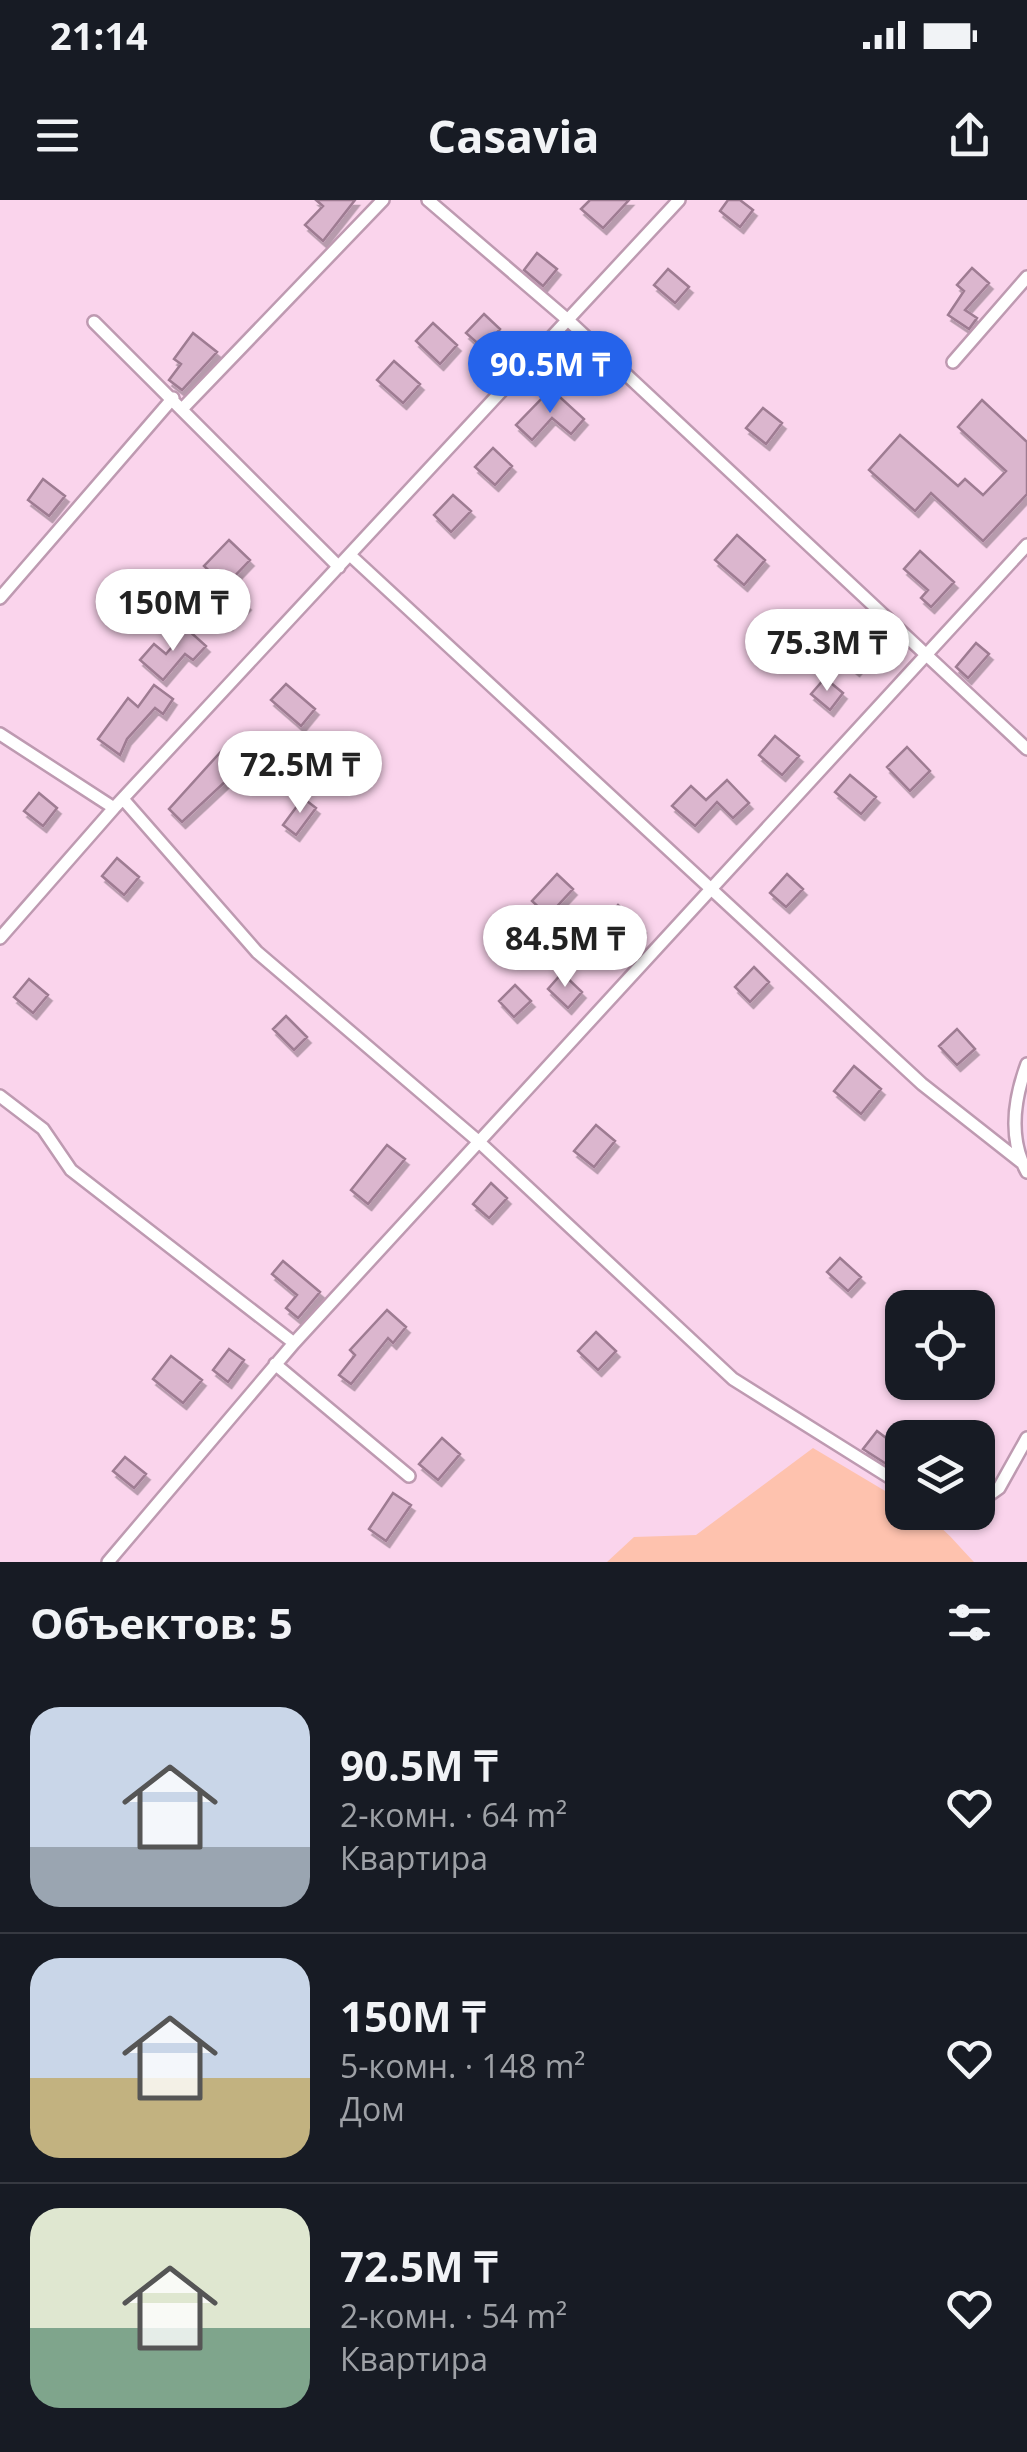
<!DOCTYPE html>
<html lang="ru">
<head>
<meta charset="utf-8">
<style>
	body { margin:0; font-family:"Open Sans",sans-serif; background:#242831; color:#f1f3f6; height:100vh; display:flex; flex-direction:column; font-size:38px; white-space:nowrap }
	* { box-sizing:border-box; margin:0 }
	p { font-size:32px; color:#9ea1a6 }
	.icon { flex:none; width:55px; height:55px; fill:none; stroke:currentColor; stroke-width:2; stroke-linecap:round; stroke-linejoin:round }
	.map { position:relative; height:1362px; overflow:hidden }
	.details { display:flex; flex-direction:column; background:#171b24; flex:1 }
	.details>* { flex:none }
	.controls { position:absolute; left:885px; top:1090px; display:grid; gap:20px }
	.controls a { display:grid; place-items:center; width:110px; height:110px; border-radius:20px; background:#171b24; box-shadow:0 2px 8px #0004; font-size:50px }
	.price { position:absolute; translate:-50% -85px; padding:0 22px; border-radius:35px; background:#fff; color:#222; font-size:32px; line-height:65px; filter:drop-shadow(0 2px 5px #0008) }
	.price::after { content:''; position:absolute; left:50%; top:60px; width:30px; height:22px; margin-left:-15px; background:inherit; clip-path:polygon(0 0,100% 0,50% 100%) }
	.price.selected { background:#2563eb; color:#fff }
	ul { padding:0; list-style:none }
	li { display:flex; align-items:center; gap:30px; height:250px; padding:0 30px }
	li+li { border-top:2px solid #363941 }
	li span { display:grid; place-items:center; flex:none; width:280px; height:200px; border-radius:30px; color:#555 }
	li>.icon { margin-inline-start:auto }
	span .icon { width:120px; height:120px; fill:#fffc; stroke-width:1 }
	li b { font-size:42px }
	h2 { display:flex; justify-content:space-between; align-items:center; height:120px; padding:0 30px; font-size:42px }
	.status { display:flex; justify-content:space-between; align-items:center; height:70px; padding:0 50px; background:#171b24; direction:ltr }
	.status svg { height:28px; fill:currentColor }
	header { display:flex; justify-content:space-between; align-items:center; height:130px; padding:0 30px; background:#171b24; font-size:45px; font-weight:700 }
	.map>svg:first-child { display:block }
	.green { fill:#fec2ae }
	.building { fill:#dbb6ce; stroke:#9e7b92; stroke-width:2.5; filter:url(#shadow) }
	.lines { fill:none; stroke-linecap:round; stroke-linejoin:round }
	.street-casing { stroke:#be9ab1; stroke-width:16 }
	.street { stroke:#fff; stroke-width:11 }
</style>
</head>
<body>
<div class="status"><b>21:14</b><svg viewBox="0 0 49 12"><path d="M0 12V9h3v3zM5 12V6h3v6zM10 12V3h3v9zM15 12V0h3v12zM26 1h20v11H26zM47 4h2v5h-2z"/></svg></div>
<header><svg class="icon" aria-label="menu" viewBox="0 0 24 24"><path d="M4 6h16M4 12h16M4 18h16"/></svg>Casavia<svg class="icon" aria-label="share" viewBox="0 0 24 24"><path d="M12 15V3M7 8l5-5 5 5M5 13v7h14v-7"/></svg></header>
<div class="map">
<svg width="1027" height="1362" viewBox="0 0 1027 1362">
	<defs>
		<filter id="shadow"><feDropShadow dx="3.5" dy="6" stdDeviation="0" flood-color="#0004"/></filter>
	</defs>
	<rect width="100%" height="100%" fill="#fad4ec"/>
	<path class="green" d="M813 1248 902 1301V1312C935 1312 952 1340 974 1362H607L634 1337 696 1335Z"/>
	<path class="building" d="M316 0H355L323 41 305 25 323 6Z
		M590 0H629L603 28 581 9Z
		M728 0H740L753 10 740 27 720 11Z
		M537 53 557 69 543 86 524 70Z
		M972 68 989 83 965 110 977 118 969 129 948 115 964 91 957 85Z
		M668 69 689 87 675 103 654 85Z
		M484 114 500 129 483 148 466 133Z
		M433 123 457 145 440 164 416 141Z
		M193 133 217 152 182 190 169 180 181 164 174 159Z
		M394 161 420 184 403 203 377 180Z
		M551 189 584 219 571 234 552 218 532 240 516 225Z
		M982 200 1027 242V294L983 341 931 293 915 311 869 270 900 235 958 286 965 279 983 295 1006 271 958 227Z
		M763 208 782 223 766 244 746 228Z
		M493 248 512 266 495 285 475 267Z
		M43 279 65 296 49 316 28 300Z
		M453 295 471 311 451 332 434 315Z
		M737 335 765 360 744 385 715 360Z
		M229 340 250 360 225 386 204 366Z
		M920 351 954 382 931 407 921 398 928 390 904 369Z
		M228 387 247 404 229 424 210 406Z
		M187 429 206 446 193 460 185 454 163 480 140 460 154 444 166 454Z
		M853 437 871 451 856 470 838 455Z
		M976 443 989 454 968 478 956 467Z
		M825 478 843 493 830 510 811 494Z
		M286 484 315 509 301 526 271 500Z
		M154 485 173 499 163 514 155 508 127 539 120 555 98 539 128 498 138 507Z
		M775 536 799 556 782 575 759 555Z
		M225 547 243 565 182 622 169 609Z
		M907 547 930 571 910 591 887 567Z
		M850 575 876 597 861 614 835 592Z
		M727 580 749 603 733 618 717 602 695 626 672 606 691 586 706 600Z
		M39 593 57 608 43 626 24 611Z
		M303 598 316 608 296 635 283 625Z
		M117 658 139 677 124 695 102 676Z
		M557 674 573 689 548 716 532 701Z
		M787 674 803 689 786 707 770 693Z
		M618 705 642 727 629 742 616 730 594 757 572 739 588 719 598 727Z
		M754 767 769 782 750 802 735 787Z
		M562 773 582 792 568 808 548 789Z
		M29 779 48 795 33 813 14 797Z
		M515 785 531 801 514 817 499 801Z
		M286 816 307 837 294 850 273 829Z
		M957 829 975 849 957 865 939 846Z
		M854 866 881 889 861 914 834 891Z
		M596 925 615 941 594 967 574 951Z
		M387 945 405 959 368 1004 351 990Z
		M491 983 507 998 489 1018 473 1004Z
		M840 1058 861 1077 848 1091 827 1072Z
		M283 1061 320 1092 298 1118 286 1108 297 1095 272 1074Z
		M387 1110 406 1127 393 1143 388 1138 351 1184 339 1175 355 1155 350 1150Z
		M596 1132 616 1151 598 1170 578 1151Z
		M229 1149 244 1160 228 1182 213 1170Z
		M171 1156 202 1180 183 1203 153 1179Z
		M877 1231 902 1250V1274L863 1249Z
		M442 1238 460 1254 438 1280 419 1264Z
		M125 1257 146 1274 134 1288 113 1271Z
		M393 1293 411 1305 386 1341 369 1329Z"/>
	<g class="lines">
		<defs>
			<path id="street" d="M428 0 569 121 1027 549
				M94 122 339 367
				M953 162 1027 77
				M184 207 383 0
				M350 355 922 884 1021 962
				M0 398 173 198
				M0 534 114 608
				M123 599 257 752 478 941 733 1179 902 1285
				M0 738 114 608 679 0
				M1027 864C1014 899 1008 938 1027 972
				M0 896 43 929 71 970 294 1143
				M275 1164 409 1276
				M978 1303 999 1288 1027 1238
				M108 1362 294 1143 1027 345"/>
		</defs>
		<use href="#street" class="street-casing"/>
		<use href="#street" class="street"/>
	</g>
</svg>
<div class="controls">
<a><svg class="icon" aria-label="locate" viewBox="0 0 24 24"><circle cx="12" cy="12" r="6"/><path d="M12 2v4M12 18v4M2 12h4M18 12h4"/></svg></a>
<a><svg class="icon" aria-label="layers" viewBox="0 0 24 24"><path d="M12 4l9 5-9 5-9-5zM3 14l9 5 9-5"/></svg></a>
</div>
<b class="price selected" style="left:550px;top:216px">90.5M ₸</b>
<b class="price" style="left:173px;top:454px">150M ₸</b>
<b class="price" style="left:827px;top:494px">75.3M ₸</b>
<b class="price" style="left:300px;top:616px">72.5M ₸</b>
<b class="price" style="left:565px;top:790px">84.5M ₸</b>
</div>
<section class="details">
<h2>Объектов: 5<svg class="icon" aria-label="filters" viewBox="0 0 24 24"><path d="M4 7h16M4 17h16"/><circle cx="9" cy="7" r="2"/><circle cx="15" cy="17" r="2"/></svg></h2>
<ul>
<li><span style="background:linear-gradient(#c9d6e8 70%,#9aa5b1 0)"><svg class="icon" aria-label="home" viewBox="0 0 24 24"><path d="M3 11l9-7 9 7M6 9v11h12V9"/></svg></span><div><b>90.5M ₸</b><p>2-комн. · 64 m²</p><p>Квартира</p></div><svg class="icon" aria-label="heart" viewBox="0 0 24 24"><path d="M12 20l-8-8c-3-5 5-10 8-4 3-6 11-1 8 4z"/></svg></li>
<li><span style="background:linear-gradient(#c9d6e8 60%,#c2b280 0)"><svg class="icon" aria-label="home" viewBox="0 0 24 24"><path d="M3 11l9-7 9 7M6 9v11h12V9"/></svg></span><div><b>150M ₸</b><p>5-комн. · 148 m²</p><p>Дом</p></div><svg class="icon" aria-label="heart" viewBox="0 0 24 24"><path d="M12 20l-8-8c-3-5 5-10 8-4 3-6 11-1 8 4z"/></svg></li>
<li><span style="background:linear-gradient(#dfe7d0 60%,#7fa58c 0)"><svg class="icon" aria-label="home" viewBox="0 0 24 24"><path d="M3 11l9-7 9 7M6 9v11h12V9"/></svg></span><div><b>72.5M ₸</b><p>2-комн. · 54 m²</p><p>Квартира</p></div><svg class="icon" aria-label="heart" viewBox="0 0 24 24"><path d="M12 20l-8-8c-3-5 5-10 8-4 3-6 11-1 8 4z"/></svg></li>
</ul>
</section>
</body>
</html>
